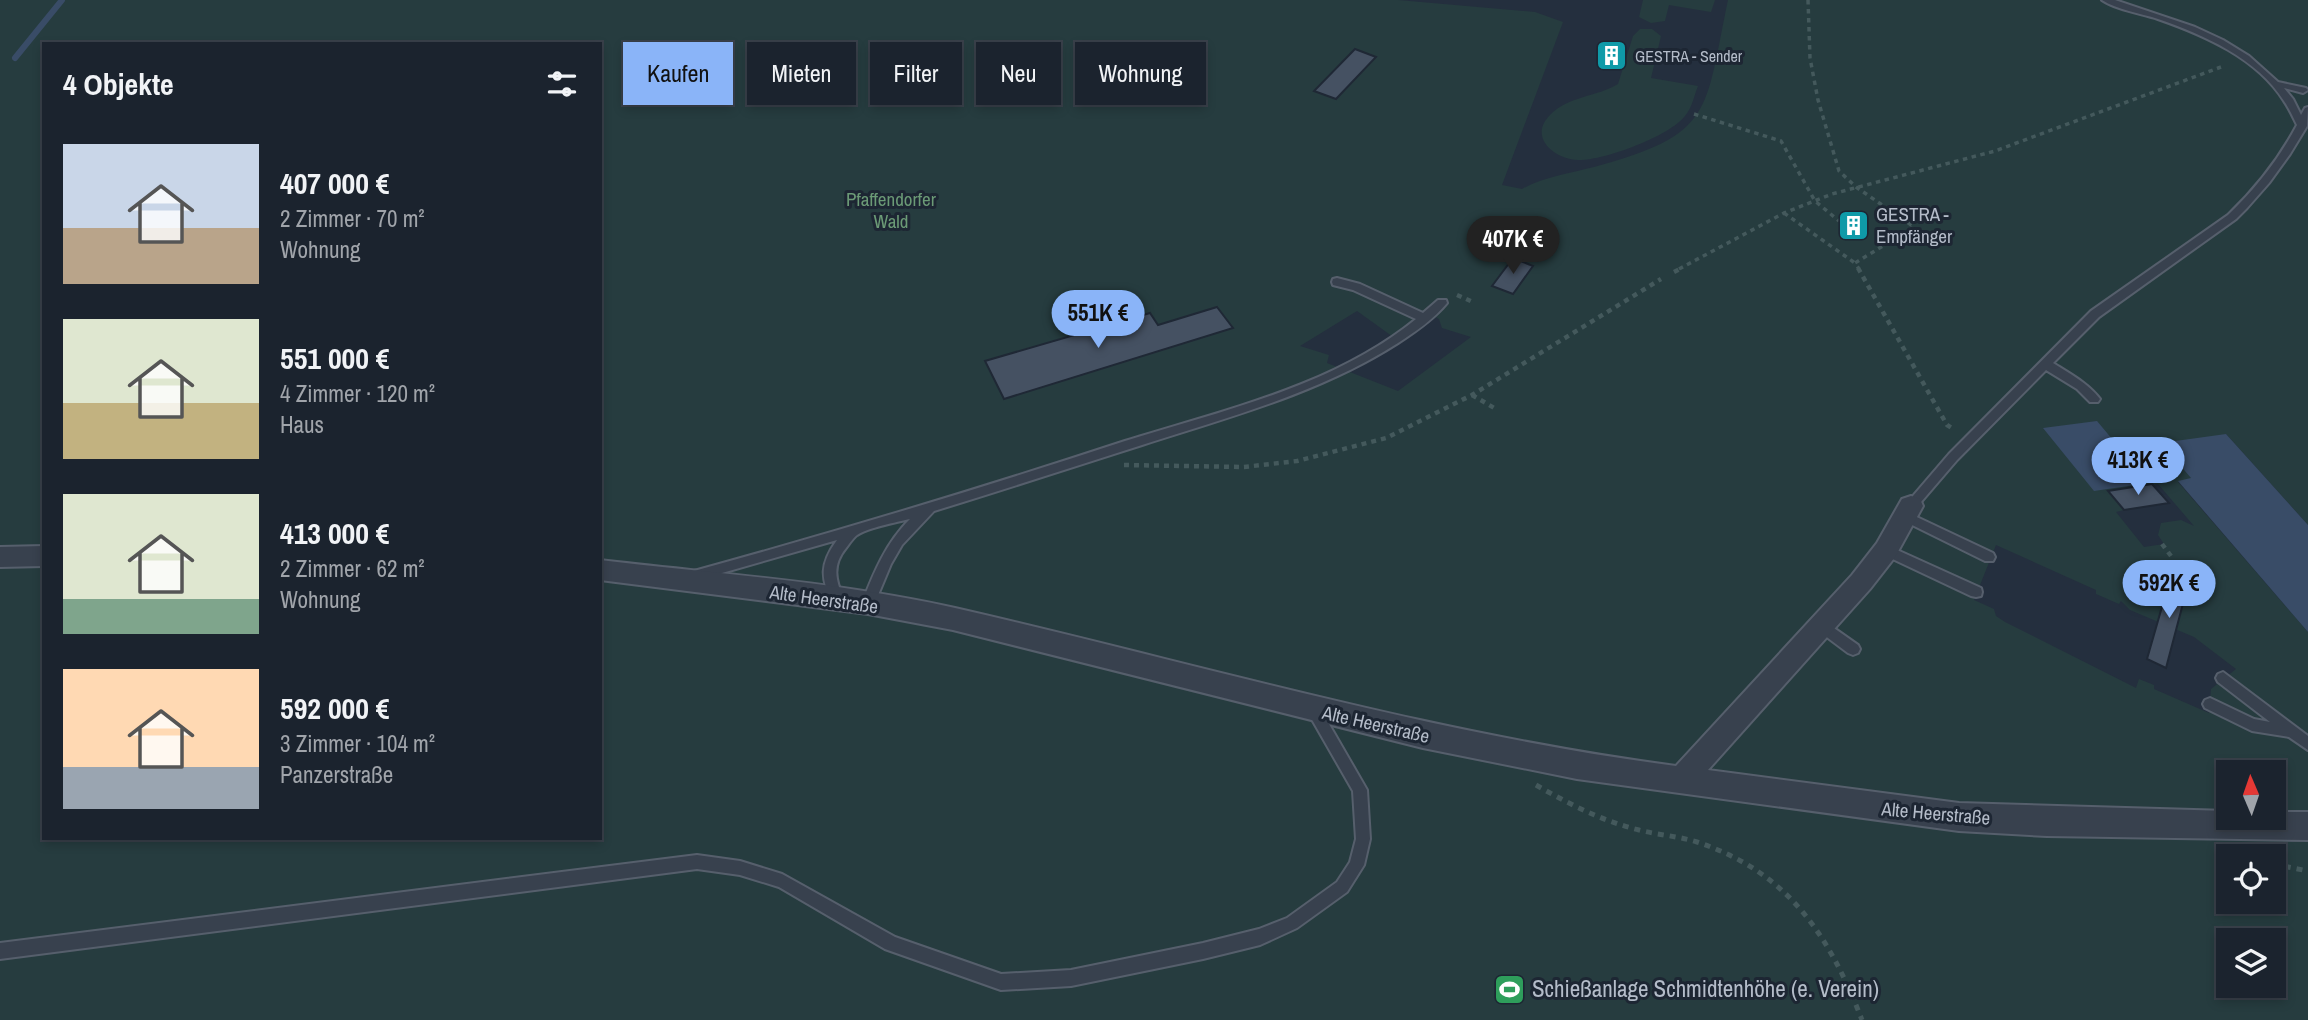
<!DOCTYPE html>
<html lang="de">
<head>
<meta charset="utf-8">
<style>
	body { margin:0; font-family:"Archivo Narrow",sans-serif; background:#242b36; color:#f1f3f6; height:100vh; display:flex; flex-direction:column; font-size:26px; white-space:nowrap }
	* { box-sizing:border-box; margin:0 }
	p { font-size:23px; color:#a0a4aa }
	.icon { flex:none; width:38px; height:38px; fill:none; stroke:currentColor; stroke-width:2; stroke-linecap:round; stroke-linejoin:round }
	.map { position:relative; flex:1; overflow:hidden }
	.drawer { position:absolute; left:42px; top:42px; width:560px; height:798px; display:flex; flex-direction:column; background:#1b232e; border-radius:0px; box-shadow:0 4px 10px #0003,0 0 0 2px #39404a }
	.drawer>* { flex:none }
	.guide { position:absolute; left:623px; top:42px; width:665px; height:63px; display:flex; gap:14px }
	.needle { width:46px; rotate:358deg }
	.fabs { position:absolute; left:2216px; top:760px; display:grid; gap:14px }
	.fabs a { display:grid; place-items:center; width:70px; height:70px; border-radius:0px; background:#1b232e; box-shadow:0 4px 10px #0003,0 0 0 2px #39404a; font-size:35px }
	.price { position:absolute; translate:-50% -60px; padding:0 16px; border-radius:24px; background:#8ab4f8; color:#111; font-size:23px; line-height:46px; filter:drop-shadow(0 2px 4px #0008) }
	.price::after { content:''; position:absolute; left:50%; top:42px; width:21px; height:16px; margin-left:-10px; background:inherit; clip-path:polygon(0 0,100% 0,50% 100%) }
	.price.on { background:#222; color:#fff }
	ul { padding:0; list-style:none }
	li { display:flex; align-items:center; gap:21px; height:175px; padding:0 21px }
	li span { display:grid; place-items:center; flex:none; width:196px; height:140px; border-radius:0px; color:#555 }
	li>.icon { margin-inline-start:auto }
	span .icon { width:84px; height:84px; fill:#fffc; stroke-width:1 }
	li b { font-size:30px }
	h2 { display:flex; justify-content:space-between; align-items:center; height:84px; padding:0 21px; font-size:30px }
	.chip { padding:0 24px; border-radius:0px; background:#1b232e; box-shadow:0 4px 10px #0003,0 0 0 2px #39404a; font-size:24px; line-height:63px }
	.chip.on { background:#8ab4f8; color:#111 }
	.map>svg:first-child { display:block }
	.green { fill:#263c3f; fill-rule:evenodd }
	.water { fill:#394c67 }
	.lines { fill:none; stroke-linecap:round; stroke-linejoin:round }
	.stream { stroke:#394c67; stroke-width:6 }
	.building { fill:#455162; stroke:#1f2835; stroke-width:2 }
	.lane-casing { stroke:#565f6c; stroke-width:4 }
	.street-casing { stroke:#565f6c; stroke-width:4 }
	.path-far2 { stroke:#44595c; stroke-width:3.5; stroke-dasharray:4.5 4.5; stroke-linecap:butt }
	.path-far1 { stroke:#44595c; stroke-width:4.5; stroke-dasharray:5 5; stroke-linecap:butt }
	.path { stroke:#44595c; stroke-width:5; stroke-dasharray:6 6; stroke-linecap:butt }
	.lane { fill:#38414e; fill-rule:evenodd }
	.street { fill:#38414e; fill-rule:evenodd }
	.labels { text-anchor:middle; stroke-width:6; stroke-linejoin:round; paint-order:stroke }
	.far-poi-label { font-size:16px; fill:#b4bcc9; stroke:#1d2633; text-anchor:start }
	.park-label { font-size:19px; fill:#6b9a76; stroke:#1d2633 }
	.poi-label { font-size:19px; fill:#b4bcc9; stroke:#1d2633; text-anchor:start }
	.street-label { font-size:19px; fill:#b4bcc9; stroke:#1d2633 }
	.near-poi-label { font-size:23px; fill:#b4bcc9; stroke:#1d2633; text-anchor:start }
</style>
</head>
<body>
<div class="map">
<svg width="2308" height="1020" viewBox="0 0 2308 1020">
	<rect width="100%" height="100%" fill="#242f3e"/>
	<path class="green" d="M0 0H1398L1535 12 1563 22 1502 185 1522 189C1543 177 1571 173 1594 167 1715 134 1704 113 1728 0H2308V525L2226 434 2192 479 2178 482 2308 632V1020H0ZM44 44H600V838H44ZM1357 311 1396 339 1430 314 1439 319 1442 328 1471 337 1398 391 1327 363 1329 355 1300 346ZM2158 484 2194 526 2181 520 2161 523 2158 535 2164 544 2144 547 2116 512 2124 510 2109 491ZM1996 545 2096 590V594L2119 604 2121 601 2130 610 2194 637 2236 669 2211 689 2209 713 2154 689V685L2139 679 2136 688 2005 622 1996 616 1994 609 1974 600ZM2228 772H2273V817H2228ZM2228 856H2273V901H2228ZM2228 940H2273V985H2228Z
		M1643 0H1715L1711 12 1669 5 1665 21 1651 23 1639 17Z
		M1640 29H1652L1661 36 1651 78 1698 86C1694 96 1692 108 1685 116 1670 136 1603 161 1578 160 1554 159 1528 137 1550 115 1568 96 1597 97 1618 84L1633 36Z"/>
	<path class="water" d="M2097 421 2149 483 2094 491 2043 428Z
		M2226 434 2308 525V632L2178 481 2191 478 2161 443Z"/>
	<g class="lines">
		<path class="stream" d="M15 58 62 0"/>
	</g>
	<path class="building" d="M1355 49 1376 57 1336 99 1314 91Z
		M1513 258 1533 266 1513 294 1492 286Z
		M1217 307 1233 328 1004 399 985 361 1150 313 1158 325Z
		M2152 484 2169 503 2124 510 2108 491Z
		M2172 572 2190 577 2166 668 2147 659Z"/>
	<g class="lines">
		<defs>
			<path id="lane" d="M2102 0H2115L2195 27 2223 40 2249 56 2278 82 2306 88 2308 90 2303 93 2284 88 2293 99 2301 115 2305 108 2308 107 2307 126 2290 154 2269 183 2247 208 2236 219 2099 317 2053 363C2070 374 2088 383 2100 399L2098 402H2090L2077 389 2046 370 1957 460 1915 509H1907L1905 506 1907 503 1949 454 2091 311 2228 215C2256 188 2279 159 2297 125 2293 117 2289 108 2284 101 2257 58 2204 35 2158 19 2140 13 2117 10 2102 0Z
				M1337 278 1360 284 1423 313 1438 300H1446L1447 303C1434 319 1415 332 1398 343 1320 393 1229 417 1142 445 1072 467 1003 490 934 511L902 545 891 564 873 607 868 608 863 607 862 603C874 572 886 543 910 519 897 522 867 528 857 535 853 538 849 544 846 548 832 565 835 580 844 599L843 603 838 604 833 603C820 578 820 564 837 540L694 581 689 580 688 576 689 572 694 571C839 531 982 488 1125 441 1224 410 1334 386 1416 319L1353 290 1333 285 1332 282 1333 279Z
				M1904 511 1993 553 1995 557 1993 561H1985L1900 519 1898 516 1900 513Z
				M1886 545 1981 588 1982 592 1981 596 1976 597 1971 596 1882 554 1880 550 1882 546Z
				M1821 619 1858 645 1860 649 1858 653 1853 655 1848 653 1816 629 1814 625 1816 621Z
				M2223 672 2308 736V750L2289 737 2252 731 2205 708 2203 704 2205 700 2210 698 2254 719 2270 722 2218 682 2216 678 2218 674Z
				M1313 703 1318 705 1367 790 1370 839 1364 865 1347 892 1297 928 1260 945 1203 959 1071 986 1001 990 885 949 779 887 740 875 697 869 0 959V943L697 855 740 861 782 874 895 937 1001 974 1071 970 1203 943 1259 929 1287 918 1337 882 1350 862 1356 839 1353 791 1306 709 1308 705Z"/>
			<path id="street" d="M1911 496 1920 499 1923 506 1895 557 1870 589 1708 770 1959 803 2228 811V817H2273V812H2308V840L2047 836 1959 831 1577 779 1423 748 953 630 868 614 600 580V560C718 574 839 582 955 608 1195 663 1431 734 1676 766L1852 575 1877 543 1902 499Z
				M44 546V566L0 567V547Z"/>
		</defs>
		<use href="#lane" class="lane-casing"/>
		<use href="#street" class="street-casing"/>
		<path class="path-far2" d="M1808 0 1810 58 1818 100 1839 171 1856 187 1914 227 1855 263 1859 269
			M1694 114 1781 141 1815 201 1839 221
			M1784 213 1855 263
			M1679 269 1784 213 1832 194 1995 151 2221 67"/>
		<path class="path-far1" d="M1858 268 1947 425 1955 430
			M1674 272 1682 268
			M1457 295 1473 302
			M1472 395 1496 409
			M1124 465 1244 467 1297 461 1386 438 1472 395 1661 279
			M2157 604 2171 556 2162 544"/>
		<path class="path" d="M1536 785C1569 804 1602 821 1639 830 1658 835 1678 836 1697 842 1788 872 1829 935 1862 1020
			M2226 853 2237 856
			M2273 864 2308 871"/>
		<use href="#lane" class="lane"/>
		<use href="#street" class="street"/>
	</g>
	<defs>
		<symbol id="building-square" viewBox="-11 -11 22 22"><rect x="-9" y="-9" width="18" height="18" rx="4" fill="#0f9aa8" stroke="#1d2633"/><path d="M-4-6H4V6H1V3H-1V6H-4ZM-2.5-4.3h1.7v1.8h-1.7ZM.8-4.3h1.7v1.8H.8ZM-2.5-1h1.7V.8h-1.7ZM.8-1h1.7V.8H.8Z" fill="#fff"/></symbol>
		<symbol id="stadium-square" viewBox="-11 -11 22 22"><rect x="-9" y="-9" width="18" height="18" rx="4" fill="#2e9e5b" stroke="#1d2633"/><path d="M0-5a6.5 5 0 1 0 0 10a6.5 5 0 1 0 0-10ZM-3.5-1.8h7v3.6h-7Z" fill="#fff"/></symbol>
	</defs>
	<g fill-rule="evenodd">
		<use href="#building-square" x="1594" y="38" width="35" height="35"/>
		<use href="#building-square" x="1836" y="208" width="35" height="35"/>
		<use href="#stadium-square" x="1492" y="972" width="35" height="35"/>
	</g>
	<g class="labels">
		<g class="far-poi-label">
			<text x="1635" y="62">GESTRA - Sender</text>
		</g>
		<g class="park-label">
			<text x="891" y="206">Pfaffendorfer<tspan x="891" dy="22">Wald</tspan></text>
		</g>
		<g class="poi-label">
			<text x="1876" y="221">GESTRA -<tspan x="1876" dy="22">Empfänger</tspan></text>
		</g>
		<g class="street-label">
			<text transform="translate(824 599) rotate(8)" y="7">Alte Heerstraße</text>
			<text transform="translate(1376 724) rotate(13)" y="7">Alte Heerstraße</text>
			<text transform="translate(1936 813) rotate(5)" y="7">Alte Heerstraße</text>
		</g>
		<g class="near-poi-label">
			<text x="1532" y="997">Schießanlage Schmidtenhöhe (e. Verein)</text>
		</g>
	</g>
</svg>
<div class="fabs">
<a><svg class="needle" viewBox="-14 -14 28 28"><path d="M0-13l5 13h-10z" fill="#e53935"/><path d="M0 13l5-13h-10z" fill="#a0a4aa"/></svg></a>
<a><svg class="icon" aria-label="locate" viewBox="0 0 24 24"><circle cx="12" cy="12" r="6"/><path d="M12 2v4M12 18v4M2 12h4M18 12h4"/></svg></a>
<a><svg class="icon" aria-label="layers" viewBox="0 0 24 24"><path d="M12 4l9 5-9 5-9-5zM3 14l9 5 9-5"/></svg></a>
</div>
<b class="price on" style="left:1513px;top:276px">407K €</b>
<b class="price" style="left:1098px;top:350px">551K €</b>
<b class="price" style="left:2138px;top:497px">413K €</b>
<b class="price" style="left:2169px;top:620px">592K €</b>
<div class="guide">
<a class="chip on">Kaufen</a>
<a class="chip">Mieten</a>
<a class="chip">Filter</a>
<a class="chip">Neu</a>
<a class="chip">Wohnung</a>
</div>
<section class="drawer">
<h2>4 Objekte<svg class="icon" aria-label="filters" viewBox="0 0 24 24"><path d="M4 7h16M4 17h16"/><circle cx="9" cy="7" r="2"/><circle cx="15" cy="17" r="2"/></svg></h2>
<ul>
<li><span style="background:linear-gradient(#c9d6e8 60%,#b9a48a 0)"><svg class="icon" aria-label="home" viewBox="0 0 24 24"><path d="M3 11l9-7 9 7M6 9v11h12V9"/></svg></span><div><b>407 000 €</b><p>2 Zimmer · 70 m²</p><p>Wohnung</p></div></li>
<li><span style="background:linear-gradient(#dfe7d0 60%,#c2b280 0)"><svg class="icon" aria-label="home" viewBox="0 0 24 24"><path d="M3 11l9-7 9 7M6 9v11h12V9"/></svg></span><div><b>551 000 €</b><p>4 Zimmer · 120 m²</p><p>Haus</p></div></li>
<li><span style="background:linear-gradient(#dfe7d0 75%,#7fa58c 0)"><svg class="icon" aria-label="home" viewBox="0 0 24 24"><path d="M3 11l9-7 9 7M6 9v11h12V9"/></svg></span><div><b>413 000 €</b><p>2 Zimmer · 62 m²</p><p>Wohnung</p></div></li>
<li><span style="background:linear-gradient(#ffd9b3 70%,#9aa5b1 0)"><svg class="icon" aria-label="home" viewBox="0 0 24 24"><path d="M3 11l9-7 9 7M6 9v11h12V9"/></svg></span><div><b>592 000 €</b><p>3 Zimmer · 104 m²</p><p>Panzerstraße</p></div></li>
</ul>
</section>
</div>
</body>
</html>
